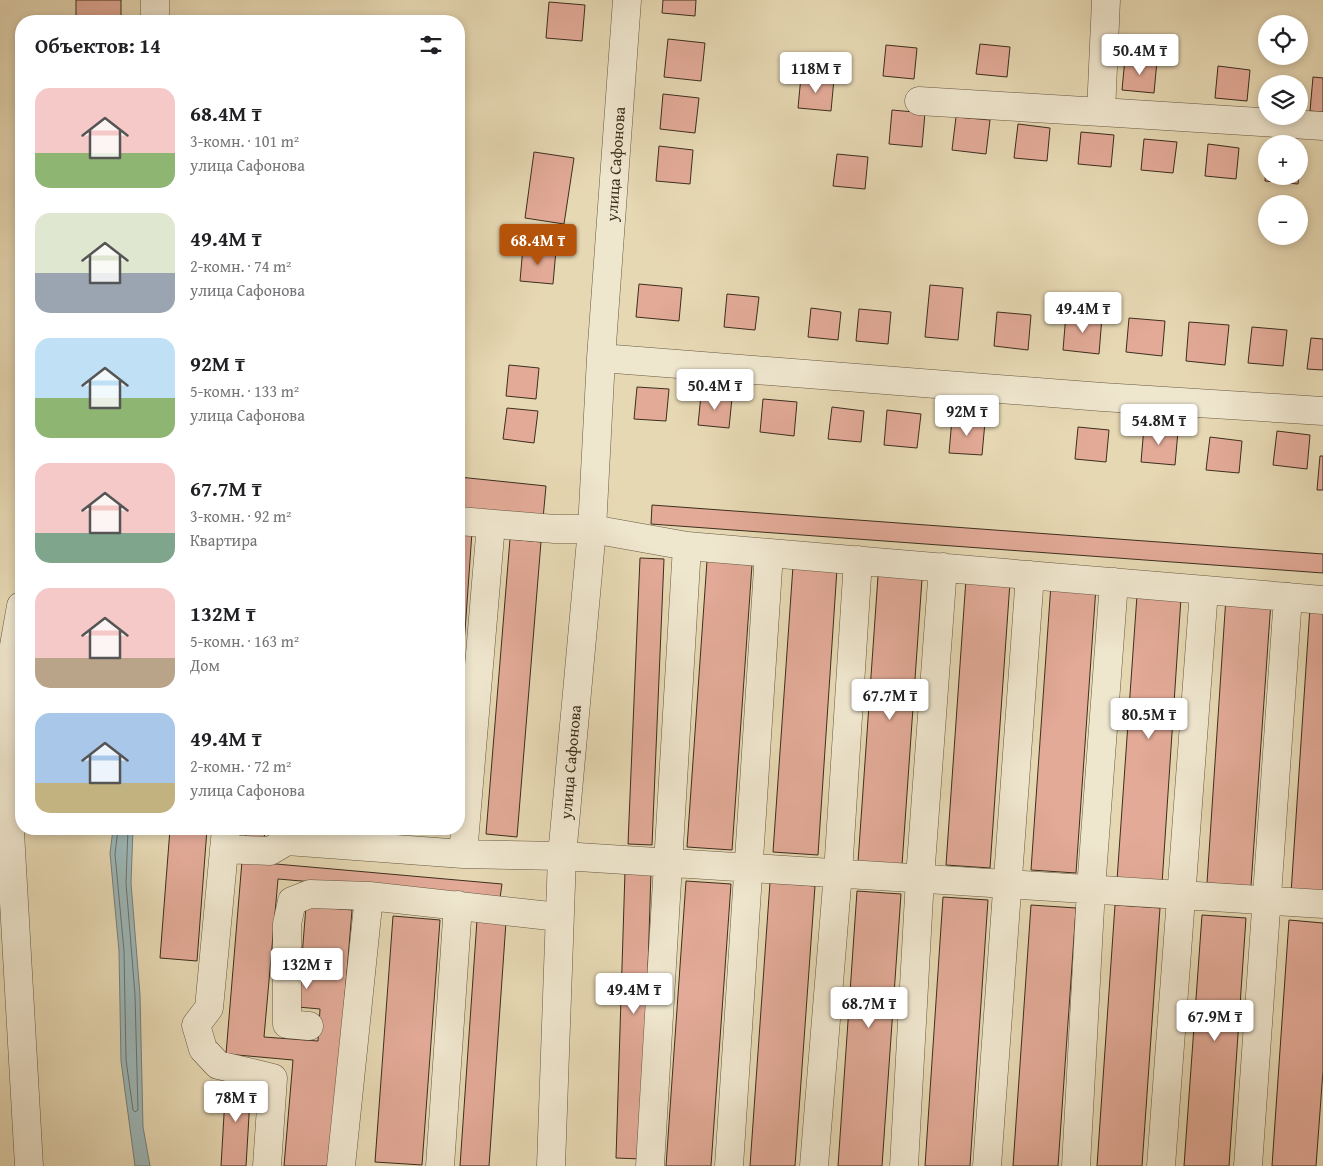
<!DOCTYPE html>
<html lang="ru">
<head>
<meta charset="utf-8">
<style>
	body { margin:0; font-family:"Gentium Book Plus",serif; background:#f6f6f6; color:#202124; height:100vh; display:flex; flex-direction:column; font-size:19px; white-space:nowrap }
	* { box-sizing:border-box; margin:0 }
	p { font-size:16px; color:#757577 }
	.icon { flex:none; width:28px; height:28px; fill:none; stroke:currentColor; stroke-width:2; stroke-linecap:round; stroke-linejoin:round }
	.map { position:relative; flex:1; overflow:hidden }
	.sheet { position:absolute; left:15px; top:15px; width:450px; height:820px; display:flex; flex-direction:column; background:#fff; border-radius:20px; box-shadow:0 2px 8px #0003 }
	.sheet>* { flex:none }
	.controls { position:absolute; left:1258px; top:15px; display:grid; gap:10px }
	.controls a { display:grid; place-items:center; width:50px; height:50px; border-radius:50%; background:#fff; box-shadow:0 2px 8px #0003; font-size:25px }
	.price { position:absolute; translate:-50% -42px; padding:0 11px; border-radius:5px; background:#fff; color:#222; font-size:16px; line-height:32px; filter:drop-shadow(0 1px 2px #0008) }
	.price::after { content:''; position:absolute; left:50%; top:30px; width:15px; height:11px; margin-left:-8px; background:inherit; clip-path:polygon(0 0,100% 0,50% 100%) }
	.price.current { background:#b45309; color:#fff }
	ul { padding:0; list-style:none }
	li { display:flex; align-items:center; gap:15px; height:125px; padding:0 20px }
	li span { display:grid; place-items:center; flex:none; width:140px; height:100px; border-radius:15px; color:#555 }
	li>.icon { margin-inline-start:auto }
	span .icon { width:60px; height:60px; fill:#fffc; stroke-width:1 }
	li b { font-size:21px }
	h2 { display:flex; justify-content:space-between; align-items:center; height:60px; padding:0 20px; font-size:21px }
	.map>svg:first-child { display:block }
	.water { fill:#9cb7b8; stroke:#76807a }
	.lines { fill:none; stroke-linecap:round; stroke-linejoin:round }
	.shore { stroke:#6c726a; stroke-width:1 }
	.building { fill:#e2aa97; stroke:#3c2e1d }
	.minor-casing { stroke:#665842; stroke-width:29 }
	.minor { stroke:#efe6ce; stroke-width:28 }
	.labels { text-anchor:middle; stroke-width:5; stroke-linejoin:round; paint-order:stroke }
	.street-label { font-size:16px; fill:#3c2e1d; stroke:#efe6ce }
</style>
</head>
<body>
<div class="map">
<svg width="1323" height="1166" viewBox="0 0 1323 1166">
	<rect width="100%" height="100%" fill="#e6d8b3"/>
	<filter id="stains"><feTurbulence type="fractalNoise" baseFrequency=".004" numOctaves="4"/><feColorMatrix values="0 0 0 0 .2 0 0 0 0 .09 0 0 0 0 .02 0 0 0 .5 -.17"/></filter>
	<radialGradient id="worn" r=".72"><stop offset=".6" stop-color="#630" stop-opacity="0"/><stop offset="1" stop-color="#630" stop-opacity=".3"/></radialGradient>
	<path class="water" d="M113 829H133L131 883 140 995 143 1127 150 1166H135L121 1061 119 951 110 853Z"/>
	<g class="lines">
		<path class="shore" d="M118 829 115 854 124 951 126 1060 133 1110 135 1112 138 1110 135 995 126 883 128 829"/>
	</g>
	<path class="building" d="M76 0H121V21H76Z
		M663 0H696L695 16 662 13Z
		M549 2 585 5 582 41 546 38Z
		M668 39 705 43 701 81 664 77Z
		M980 44 1010 47 1007 77 976 74Z
		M886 45 917 48 914 79 883 76Z
		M1125 58 1157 61 1154 93 1122 90Z
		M1218 66 1250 70 1247 101 1215 98Z
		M801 76 834 79 831 111 798 108Z
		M1313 77 1323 78V112L1310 111Z
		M663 94 699 98 695 133 660 129Z
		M892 110 925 113 922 147 889 144Z
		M956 117 990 120 986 154 952 150Z
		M1018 124 1050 128 1047 161 1014 158Z
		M1081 132 1114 135 1111 167 1078 164Z
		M1144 139 1177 142 1173 173 1141 170Z
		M1208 144 1239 148 1236 179 1205 176Z
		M659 146 693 150 690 184 656 181Z
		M534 152 574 158 564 224 525 218Z
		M837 154 868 157 865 189 833 186Z
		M1266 167V176H1299L1298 184 1265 181Z
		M523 247 556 250 553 284 520 281Z
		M639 284 682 288 679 321 636 317Z
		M930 285 963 288 958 340 925 337Z
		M727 294 759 297 755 330 724 327Z
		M811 308 841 312 838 340 808 337Z
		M859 309 891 312 888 344 856 341Z
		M997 312 1031 315 1028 350 994 346Z
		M1066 314 1102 317 1099 354 1063 350Z
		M1129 318 1165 321 1162 356 1126 352Z
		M1189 322 1229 325 1225 365 1186 361Z
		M1252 327 1287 330 1283 366 1248 363Z
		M1311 338 1323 339V370L1307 369Z
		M509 365 539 368 536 399 506 396Z
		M637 387 669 389 666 421 634 419Z
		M701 395 732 398 729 428 698 425Z
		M763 399 797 402 794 436 760 432Z
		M832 407 864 411 861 442 828 439Z
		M507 408 538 411 534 443 503 439Z
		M887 410 921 414 917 448 884 445Z
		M952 419 985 422 982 455 949 453Z
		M1078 427 1109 430 1106 462 1075 459Z
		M1144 427 1178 431 1175 465 1141 462Z
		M1277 431 1310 435 1307 469 1273 465Z
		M1210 437 1242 441 1239 473 1206 470Z
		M1320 456H1323V490H1317Z
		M459 477 546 486 543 519 459 511Z
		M652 505 1323 554V573L651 524Z
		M459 531 472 532 459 716Z
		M510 539 541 542 517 837 486 834Z
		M640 558 664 559 652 845 628 844Z
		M707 561 752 565 732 850 687 847Z
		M793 566 837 569 818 855 773 852Z
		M878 576 922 579 902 865 858 862Z
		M966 579 1010 582 990 868 946 865Z
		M1051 584 1096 587 1076 873 1031 870Z
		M1137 595 1181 598 1162 884 1117 880Z
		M1226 597 1271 601 1251 886 1207 883Z
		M1310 607 1323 608V896L1291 893Z
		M170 829H207L197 961 160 958Z
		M246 829H265L264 842 245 840Z
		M242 861 502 884 500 898 278 879 264 1037 318 1041 320 1009 298 1007 306 906 352 910 331 1166H284L293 1060 226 1054Z
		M625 871 651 872 642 1159 616 1158Z
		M686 881 731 884 711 1166H666Z
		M770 882 815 886 795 1166H750Z
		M857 891 901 894 882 1166H838Z
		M943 897 988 900 970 1166H925Z
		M1031 905 1076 908 1058 1166H1013Z
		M1115 905 1160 908 1142 1166H1097Z
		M1202 915 1246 918 1229 1166H1184Z
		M393 916 440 920 422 1165 375 1162Z
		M477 920 506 922 489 1166H460Z
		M1289 920 1323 923V1071L1316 1166H1272Z
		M226 1080 251 1082 246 1166H221Z"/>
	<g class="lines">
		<defs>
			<path id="minor" d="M1106 0 1101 112 1323 126
				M155 21V0
				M919 101 1101 112
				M601 358 1102 397 1323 411
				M459 521 555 529H592L687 546
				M21 687 3 709 29 1166
				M3 708 21 606
				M226 829 209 1008 196 1025 203 1049 218 1065 273 1078 267 1166
				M224 849 270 851 287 841 463 854 562 856 1323 904
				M463 854 491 524
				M309 1026 287 1024V924L292 901 310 894 369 896 559 917
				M341 1166 369 896
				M440 1166 458 905
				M551 1166 562 856 592 529 601 358 627 0
				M650 1166 687 546 1323 600
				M729 1166 769 553
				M814 1166 838 873 858 560
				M904 1166 920 878 943 567
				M987 1166 1030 575
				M1076 1166 1091 889 1114 582
				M1161 1166 1204 590
				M1248 1166 1288 597"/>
		</defs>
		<use href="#minor" class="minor-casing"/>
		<use href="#minor" class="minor"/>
	</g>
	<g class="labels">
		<g class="street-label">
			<text transform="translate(615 164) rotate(-86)" y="6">улица Сафонова</text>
			<text transform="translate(570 762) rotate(-85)" y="6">улица Сафонова</text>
		</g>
	</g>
	<rect width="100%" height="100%" filter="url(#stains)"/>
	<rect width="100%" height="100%" fill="url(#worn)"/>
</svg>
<div class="controls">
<a><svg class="icon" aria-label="locate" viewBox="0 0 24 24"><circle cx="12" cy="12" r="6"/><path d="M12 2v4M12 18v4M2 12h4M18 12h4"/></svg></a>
<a><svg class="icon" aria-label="layers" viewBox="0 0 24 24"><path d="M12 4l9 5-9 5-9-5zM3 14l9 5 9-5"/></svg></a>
<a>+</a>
<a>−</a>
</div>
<b class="price" style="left:1140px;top:76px">50.4M ₸</b>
<b class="price" style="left:816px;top:94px">118M ₸</b>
<b class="price current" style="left:538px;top:266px">68.4M ₸</b>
<b class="price" style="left:1083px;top:334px">49.4M ₸</b>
<b class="price" style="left:715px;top:411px">50.4M ₸</b>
<b class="price" style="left:967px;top:437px">92M ₸</b>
<b class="price" style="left:1159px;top:446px">54.8M ₸</b>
<b class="price" style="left:890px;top:721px">67.7M ₸</b>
<b class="price" style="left:1149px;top:740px">80.5M ₸</b>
<b class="price" style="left:307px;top:990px">132M ₸</b>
<b class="price" style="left:634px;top:1015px">49.4M ₸</b>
<b class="price" style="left:869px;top:1029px">68.7M ₸</b>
<b class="price" style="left:1215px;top:1042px">67.9M ₸</b>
<b class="price" style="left:236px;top:1123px">78M ₸</b>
<section class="sheet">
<h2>Объектов: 14<svg class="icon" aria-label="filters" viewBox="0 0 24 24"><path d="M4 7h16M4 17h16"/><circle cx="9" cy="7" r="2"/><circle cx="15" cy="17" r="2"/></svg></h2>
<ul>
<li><span style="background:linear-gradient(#f6c9c9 65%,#8fb573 0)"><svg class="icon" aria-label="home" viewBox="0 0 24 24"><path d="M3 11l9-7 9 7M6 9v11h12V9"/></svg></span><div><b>68.4M ₸</b><p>3-комн. · 101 m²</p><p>улица Сафонова</p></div></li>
<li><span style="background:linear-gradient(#dfe7d0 60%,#9aa5b1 0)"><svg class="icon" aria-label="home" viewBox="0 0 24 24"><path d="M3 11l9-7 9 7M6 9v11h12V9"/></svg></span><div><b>49.4M ₸</b><p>2-комн. · 74 m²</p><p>улица Сафонова</p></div></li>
<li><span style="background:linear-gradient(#bfe0f5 60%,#8fb573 0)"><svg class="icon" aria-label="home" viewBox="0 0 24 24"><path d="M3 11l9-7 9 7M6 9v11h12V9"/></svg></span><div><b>92M ₸</b><p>5-комн. · 133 m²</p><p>улица Сафонова</p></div></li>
<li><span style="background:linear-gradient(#f6c9c9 70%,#7fa58c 0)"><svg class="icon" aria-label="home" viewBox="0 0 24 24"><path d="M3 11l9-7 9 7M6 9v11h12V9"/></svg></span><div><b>67.7M ₸</b><p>3-комн. · 92 m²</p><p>Квартира</p></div></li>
<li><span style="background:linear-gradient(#f6c9c9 70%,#b9a48a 0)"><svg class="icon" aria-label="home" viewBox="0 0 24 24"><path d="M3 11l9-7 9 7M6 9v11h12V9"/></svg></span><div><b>132M ₸</b><p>5-комн. · 163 m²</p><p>Дом</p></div></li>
<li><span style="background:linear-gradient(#a9c7e8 70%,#c2b280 0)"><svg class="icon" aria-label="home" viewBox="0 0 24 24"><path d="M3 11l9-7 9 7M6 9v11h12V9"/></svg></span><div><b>49.4M ₸</b><p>2-комн. · 72 m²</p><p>улица Сафонова</p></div></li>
</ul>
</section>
</div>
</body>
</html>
